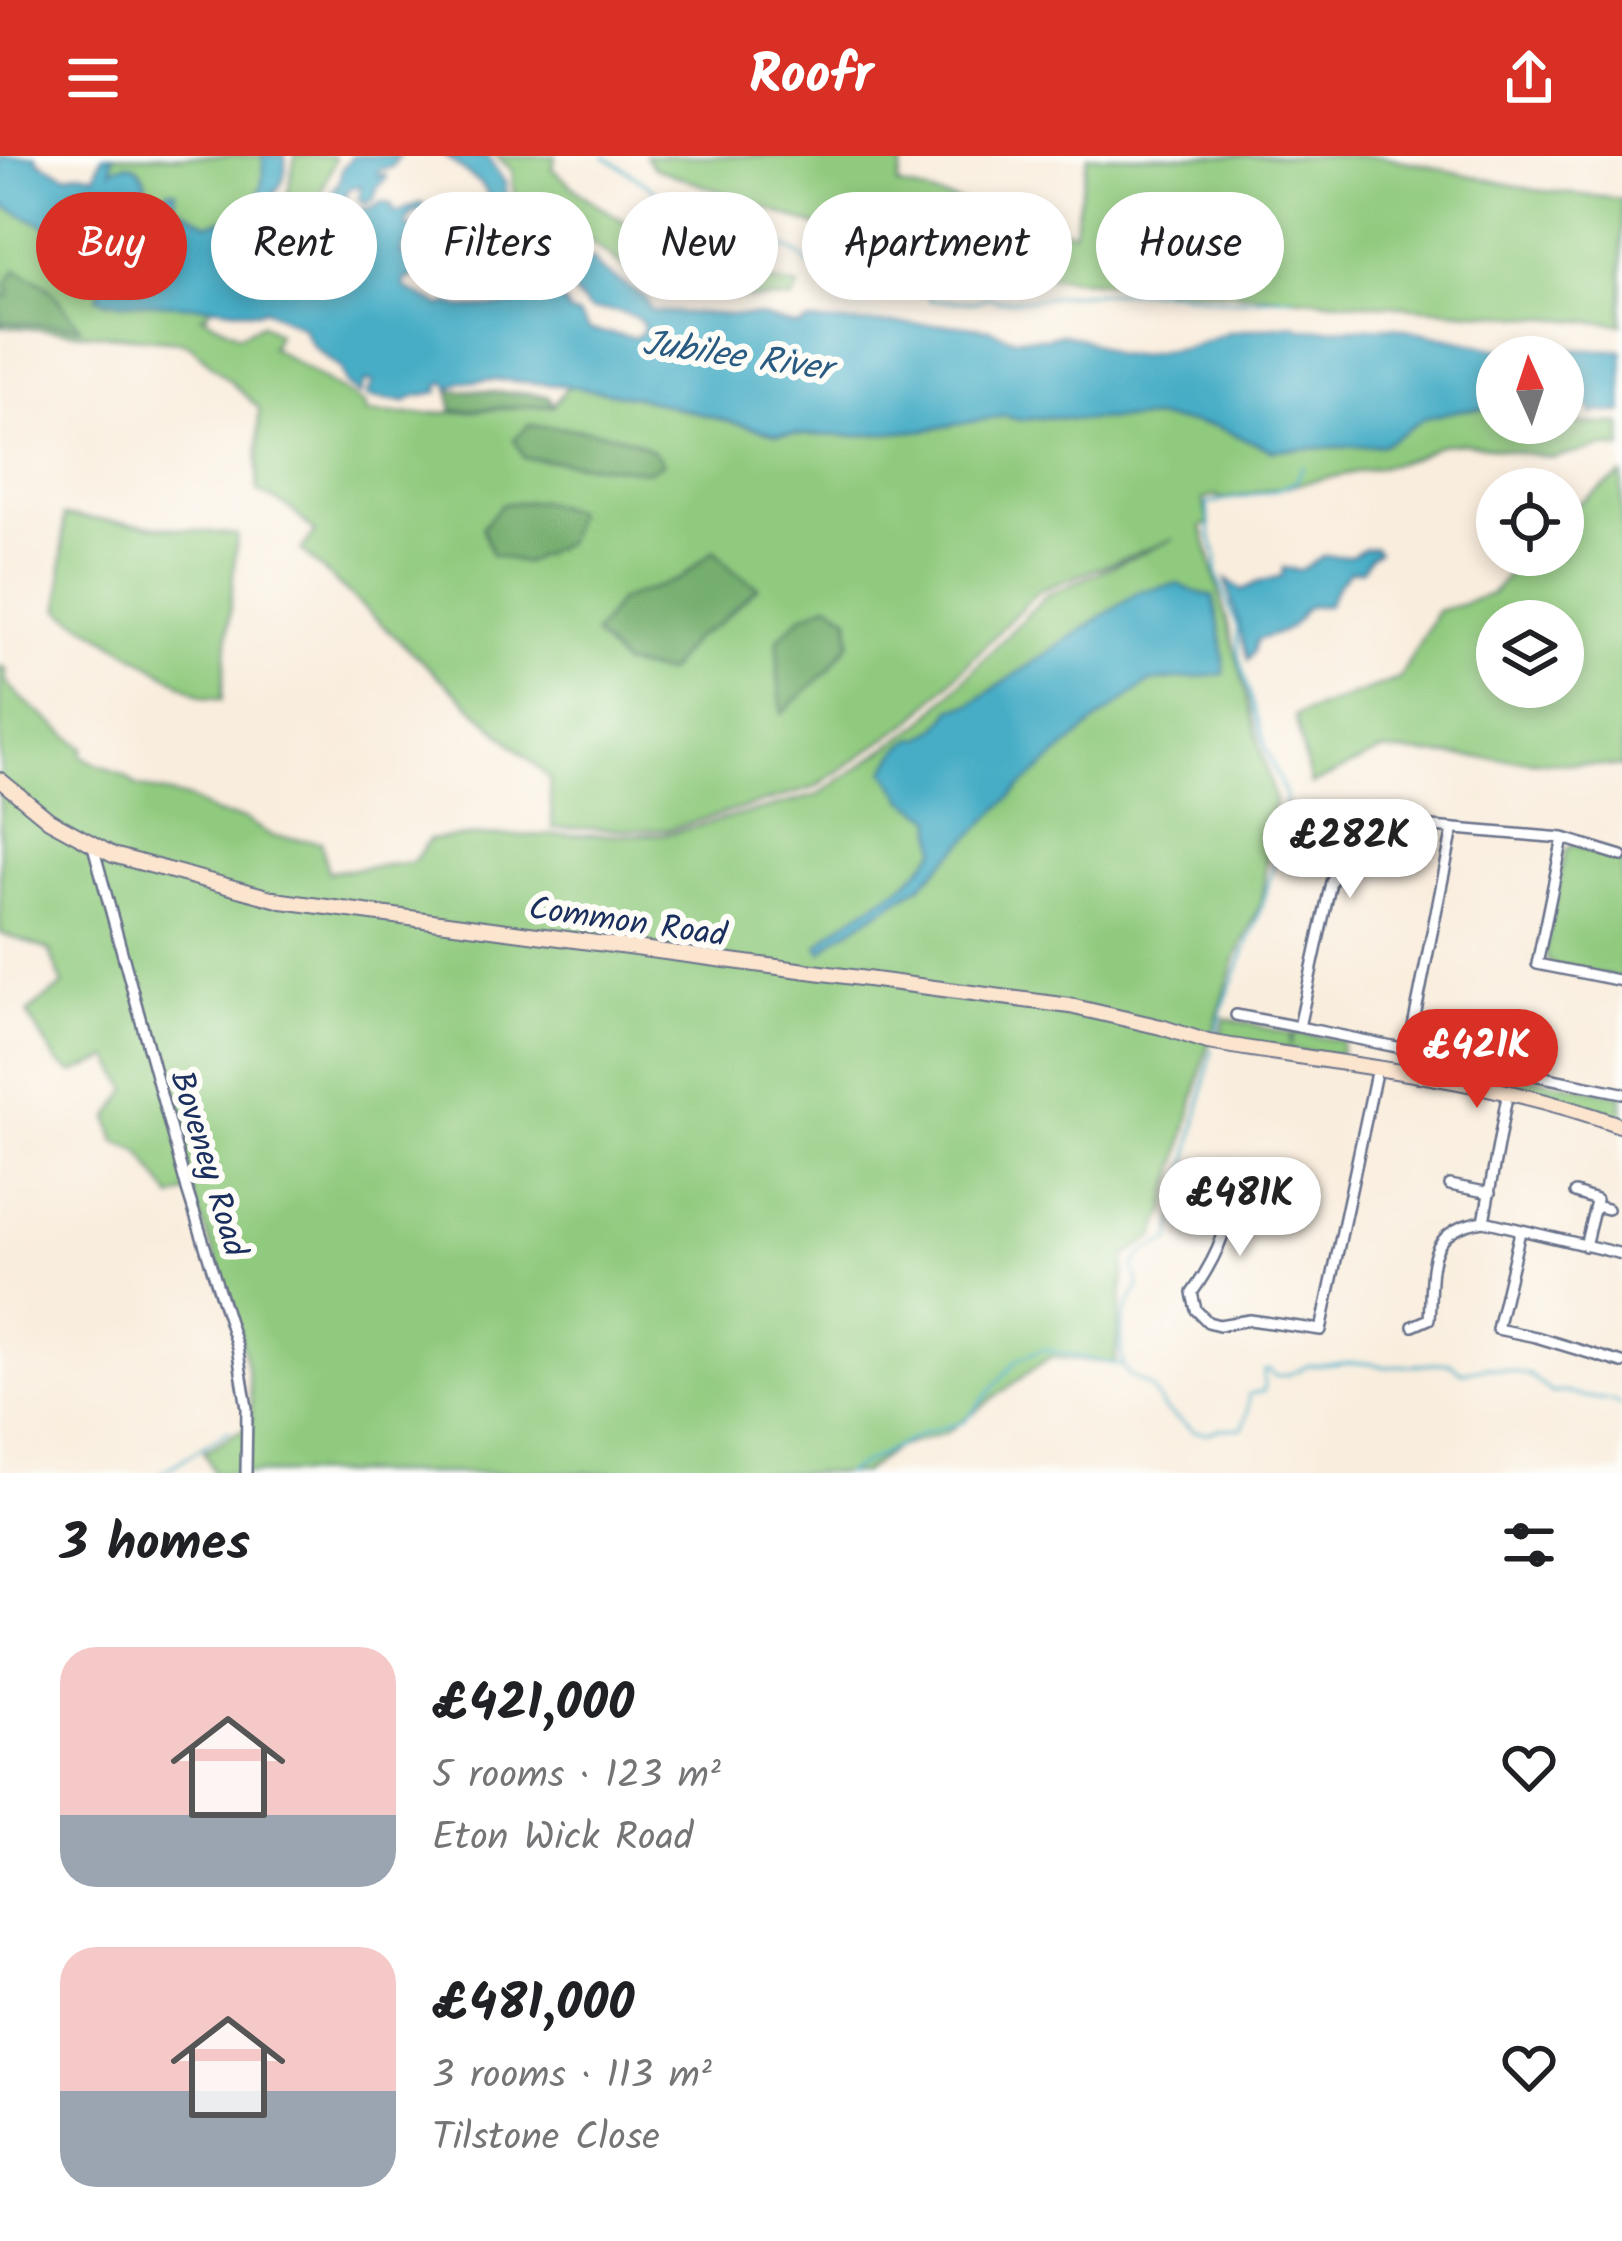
<!DOCTYPE html>
<html lang="en">
<head>
<meta charset="utf-8">
<style>
	body { margin:0; font-family:Kalam,sans-serif; background:#f2f2f2; color:#202124; height:100vh; display:flex; flex-direction:column; font-size:45px; white-space:nowrap }
	* { box-sizing:border-box; margin:0 }
	p { font-size:39px; color:#757577 }
	.icon { flex:none; width:66px; height:66px; fill:none; stroke:currentColor; stroke-width:2; stroke-linecap:round; stroke-linejoin:round }
	.map { position:relative; height:1317px; overflow:hidden }
	.panel { display:flex; flex-direction:column; background:#fff; flex:1 }
	.panel>* { flex:none }
	.banner { position:absolute; left:36px; top:36px; width:1551px; height:108px; display:flex; gap:24px }
	.needle { width:78px; rotate:357deg }
	.fabs { position:absolute; left:1476px; top:180px; display:grid; gap:24px }
	.fabs a { display:grid; place-items:center; width:108px; height:108px; border-radius:50%; background:#fff; box-shadow:0 6px 18px #0003; font-size:60px }
	.price { position:absolute; translate:-50% -102px; padding:0 27px; border-radius:42px; background:#fff; color:#222; font-size:39px; line-height:78px; filter:drop-shadow(0 3px 6px #0008) }
	.price::after { content:''; position:absolute; left:50%; top:72px; width:36px; height:27px; margin-left:-18px; background:inherit; clip-path:polygon(0 0,100% 0,50% 100%) }
	.price.active { background:#d93025; color:#fff }
	ul { padding:0; list-style:none }
	li { display:flex; align-items:center; gap:36px; height:300px; padding:0 60px }
	li span { display:grid; place-items:center; flex:none; width:336px; height:240px; border-radius:36px; color:#555 }
	li>.icon { margin-inline-start:auto }
	span .icon { width:144px; height:144px; fill:#fffc; stroke-width:1 }
	li b { font-size:51px }
	h2 { display:flex; justify-content:space-between; align-items:center; height:144px; padding:0 60px; font-size:51px }
	.pill { padding:0 42px; border-radius:54px; background:#fff; box-shadow:0 6px 18px #0003; font-size:42px; line-height:108px }
	.pill.active { background:#d93025; color:#fff }
	header { display:flex; justify-content:space-between; align-items:center; height:156px; padding:0 60px; background:#d93025; color:#fff; font-size:54px; font-weight:700 }
	.map>svg:first-child { display:block }
	.green { fill:#90ca7e; stroke:#567c6e; stroke-width:3; fill-rule:evenodd }
	.forest { fill:#74ae6d; stroke:#486e66; stroke-width:3 }
	.water { fill:#47adc6; stroke:#316e92; stroke-width:3; fill-rule:evenodd }
	.lines { fill:none; stroke-linecap:round; stroke-linejoin:round }
	.stream { stroke:#47adc6; stroke-width:3 }
	.street-casing { stroke:#69728a; stroke-width:14 }
	.secondary-casing { stroke:#69728a; stroke-width:18 }
	.street { stroke:#fff; stroke-width:9 }
	.secondary { stroke:#fbe5cf; stroke-width:14 }
	.labels { text-anchor:middle; stroke-width:12; stroke-linejoin:round; paint-order:stroke }
	.street-label { font-size:33px; fill:#1b2f5e; stroke:#fdfcf7 }
	.water-label { font-size:36px; font-style:italic; fill:#2a5b82; stroke:#fdfcf7 }
</style>
</head>
<body>
<header><svg class="icon" aria-label="menu" viewBox="0 0 24 24"><path d="M4 6h16M4 12h16M4 18h16"/></svg>Roofr<svg class="icon" aria-label="share" viewBox="0 0 24 24"><path d="M12 15V3M7 8l5-5 5 5M5 13v7h14v-7"/></svg></header>
<div class="map">
<svg width="1622" height="1317" viewBox="0 0 1622 1317">
	<rect width="100%" height="100%" fill="#fdfcf7"/>
	<filter id="ink" filterUnits="userSpaceOnUse"><feTurbulence type="fractalNoise" baseFrequency=".00833" numOctaves="2"/><feDisplacementMap in="SourceGraphic" scale="24" xChannelSelector="R" yChannelSelector="G"/><feConvolveMatrix kernelMatrix="1 2 1 2 8 2 1 2 1" color-interpolation-filters="sRGB"/></filter>
	<filter id="wash" filterUnits="userSpaceOnUse"><feTurbulence type="fractalNoise" baseFrequency=".004" numOctaves="4" result="noise"/><feDisplacementMap in="SourceGraphic" scale="48" xChannelSelector="R" yChannelSelector="G"/><feGaussianBlur stdDeviation="2.7" result="paint"/><feColorMatrix in="noise" values="0 0 0 0 0 0 0 0 0 0 0 0 0 0 0 0 0 1.4 0 .05"/><feComposite in="paint" operator="in"/></filter>
	<g filter="url(#wash)">
		<rect width="100%" height="100%" fill="#f9eddd"/>
		<path class="green" d="M110 0H285C287 19 282 33 266 45L271 60 236 86 207 75 105 23Z
			M295 0H333L335 4 299 88 278 87Z
			M496 0H556L552 13 586 41 652 83 668 70 679 105 799 131 792 144 662 140 536 44 522 57 514 44 512 14Z
			M645 0H905L898 29 1073 76 1088 0H1382L1535 34 1622 43V168L1092 125 917 106 654 12Z
			M0 48 56 75 82 124 83 116 214 141 207 158 202 160 240 178 262 168 278 178 271 191 366 249 365 256C428 262 490 252 553 250L568 230 636 241 777 278 853 280 925 274 1004 260 1020 264 1049 261 1083 264 1155 262 1215 270 1272 294 1383 289 1425 262 1460 254 1497 252V267L1622 268V293L1604 291 1553 302 1464 287 1440 289 1414 302 1376 312 1226 343 1214 340 1203 344 1209 367 1202 371 1275 645 1261 747 1235 804 1206 898 1166 1053 1155 1081 1126 1100 1115 1207 1050 1201 946 1277 896 1291 863 1317H214L204 1296 241 1274H251C256 1196 217 1108 191 1035L172 1042 139 995 116 986 109 962 128 934 110 902 73 917 58 907 27 857 63 829 49 794 0 777V510L6 513 7 527 25 545 84 592 81 598C98 614 122 612 136 630L190 643 216 658 244 663 272 680 321 686 328 716 413 706 429 684 470 680 666 678 818 639 921 568 1045 440 1174 383 1038 435 913 564 814 632 666 674 553 672 549 622 301 394 315 376 288 351 257 335 259 252 190 189 180 185 0 170Z
			M1622 319V611L1382 595 1311 629 1295 560 1399 523 1437 455 1492 438 1523 399H1563V357ZM1497 465H1563V531H1497Z
			M64 360 237 379 222 544 203 541 60 454Z
			M1573 688 1622 702V823L1553 809 1547 804 1545 795 1565 695Z
			M1225 862 1290 878V890L1294 877 1342 885 1341 895 1333 900 1219 884Z
			M1403 897 1622 939V960L1618 961 1545 935H1528L1399 911Z"/>
		<path class="forest" d="M16 113 48 130 80 171 0 166V136L7 141 10 138 6 128Z
			M478 234C502 240 525 233 549 241L554 249 452 255 450 235Z
			M529 269C568 273 642 272 663 307L649 315 524 302 514 283Z
			M540 345 575 355 567 386 525 407 492 399 482 371 502 348Z
			M714 394 732 413 758 431 717 469 694 482 667 517 623 509 594 479 619 444 680 423Z
			M829 447 849 461 850 486 829 514 782 557 778 521V483L802 460Z"/>
		<path class="water" d="M0 0H36L40 6 66 19 80 16 95 19 102 0H113L111 14C135 0 145 14 147 36L160 43 169 34 176 35 174 49 208 68 225 64 234 72 232 77 237 82C251 59 269 26 262 0H285C287 20 282 32 266 45L271 60 249 84 251 91 290 104 322 102 323 98 319 94 309 97 307 90 315 80 323 85 328 82 327 74 319 70 322 65 318 57 339 26 342 13 352 0H399L392 11 379 13 377 20 385 18 386 23 377 31 374 43 365 48 359 43 361 30 352 31 347 35 335 90 337 107 356 111 360 97 357 90 355 92 346 88 343 78 351 55 370 53 383 46 392 49 394 57C405 56 411 48 423 47L426 55 414 56 406 67 408 72 417 71C415 84 402 86 401 98L407 102 437 93 469 91 510 113 519 124 564 147 569 156 579 160 589 174 634 182 643 176V167C629 154 608 154 590 154L556 119 534 109 532 104 542 90 529 72 497 56 483 30 445 0H487L506 28 505 46 524 58 530 52H536L580 98 594 104 600 113 647 143 651 155 758 160 798 171 809 166 959 169 990 173 1012 182H1046L1060 178 1083 183 1115 198 1136 199 1187 191 1228 176 1293 168 1301 172 1313 173 1395 171 1501 193 1622 194V257L1598 255 1594 258 1587 250 1572 249 1563 254V201H1497V252L1460 254 1425 262 1383 289 1272 294 1215 270 1155 262 1083 264 1049 261 1020 264 1004 260 925 274 853 280 777 278 636 241 568 230 501 224 461 226 450 233 447 227H443L439 229V236L415 240 407 245C401 245 371 242 367 240L373 226 365 225 360 239 346 228 341 213 312 189 302 171 265 153 257 156 217 151 105 145 97 142 100 137 97 127 81 117 56 75 0 48ZM423 117C455 118 458 127 484 135 496 138 503 135 514 142V150L464 152 450 147 442 150 405 132 404 124Z
			M1375 392 1378 396 1370 401 1362 414 1350 415 1337 430 1327 450C1292 448 1310 459 1287 473 1279 478 1267 481 1257 484L1254 496 1248 504 1226 423 1242 434 1259 426 1282 420 1283 412 1300 414 1325 400H1351L1363 393Z
			M1178 428 1195 436 1213 440 1222 485 1224 518 1150 526 1099 563 1021 631 921 729 835 783 822 796 818 790C843 761 876 750 904 728 917 719 927 704 937 693L933 662 905 644 885 615 898 594 912 583 922 582 939 571 953 552 971 548 1140 435Z"/>
		<g class="lines">
			<path class="stream" d="M604 0 647 28 661 41 713 52 749 89 768 95 788 92 802 101 813 114 832 124 862 128 914 129 924 132 930 144 974 146 988 141 999 144H1028L1081 137 1167 135 1231 144 1293 140
				M1216 880 1223 850 1257 764 1276 702 1286 651 1284 637 1266 591 1239 501 1237 471 1217 418V401L1211 381 1207 348 1273 335 1296 326 1303 310
				M1123 1209C1118 1182 1122 1154 1139 1132L1134 1110 1145 1096 1171 1084 1212 894
				M1123 1210 1129 1219 1150 1231 1165 1254 1194 1275 1209 1277 1219 1273 1243 1272 1248 1256 1249 1238 1264 1235V1215L1270 1214 1274 1220 1287 1219 1307 1210 1346 1207H1370L1386 1211 1450 1207 1462 1216 1488 1211 1529 1219 1552 1237C1574 1234 1574 1240 1593 1242 1606 1244 1610 1242 1622 1250
				M161 1317 229 1275
				M845 1317 923 1277 964 1266 1017 1204 1042 1193 1122 1210"/>
		</g>
	</g>
	<g filter="url(#ink)">
		<g class="lines">
			<defs>
				<path id="street" d="M1563 682 1537 808 1622 825
					M93 690 188 1037 237 1191 247 1252 246 1317
					M1622 700 1563 682 1420 670 1388 674 1357 688 1338 711 1331 726 1299 871 1622 937
					M1236 859 1299 871
					M1408 895 1453 673
					M1508 935 1484 1065 1622 1098
					M1201 1009 1236 1016C1227 1070 1224 1091 1192 1137L1196 1154 1208 1166 1219 1169 1250 1164 1321 1174 1377 912
					M1236 1016 1254 1020
					M1450 1029 1490 1037
					M1575 1037 1596 1044 1595 1050
					M1520 1076 1497 1173 1536 1181 1622 1207
					M1585 1090 1595 1050 1607 1053
					M1413 1170 1429 1163C1433 1113 1423 1074 1484 1065"/>
				<path id="secondary" d="M0 624 49 664 113 699 282 745 1070 850 1161 871 1208 886C1347 910 1489 921 1622 970"/>
			</defs>
			<use href="#street" class="street-casing"/>
			<use href="#secondary" class="secondary-casing"/>
			<use href="#street" class="street"/>
			<use href="#secondary" class="secondary"/>
		</g>
	</g>
	<g class="labels">
		<g class="street-label">
			<text transform="translate(628 764) rotate(8)" y="12">Common Road</text>
			<text transform="translate(210 1007) rotate(73)" y="12">Boveney Road</text>
		</g>
		<g class="water-label">
			<text transform="translate(737 198) rotate(8)" y="13">Jubilee River</text>
		</g>
	</g>
</svg>
<div class="fabs">
<a><svg class="needle" viewBox="-14 -14 28 28"><path d="M0-13l5 13h-10z" fill="#e53935"/><path d="M0 13l5-13h-10z" fill="#757577"/></svg></a>
<a><svg class="icon" aria-label="locate" viewBox="0 0 24 24"><circle cx="12" cy="12" r="6"/><path d="M12 2v4M12 18v4M2 12h4M18 12h4"/></svg></a>
<a><svg class="icon" aria-label="layers" viewBox="0 0 24 24"><path d="M12 4l9 5-9 5-9-5zM3 14l9 5 9-5"/></svg></a>
</div>
<b class="price" style="left:1350px;top:745px">£282K</b>
<b class="price active" style="left:1477px;top:955px">£421K</b>
<b class="price" style="left:1240px;top:1103px">£481K</b>
<div class="banner">
<a class="pill active">Buy</a>
<a class="pill">Rent</a>
<a class="pill">Filters</a>
<a class="pill">New</a>
<a class="pill">Apartment</a>
<a class="pill">House</a>
</div>
</div>
<section class="panel">
<h2>3 homes<svg class="icon" aria-label="filters" viewBox="0 0 24 24"><path d="M4 7h16M4 17h16"/><circle cx="9" cy="7" r="2"/><circle cx="15" cy="17" r="2"/></svg></h2>
<ul>
<li><span style="background:linear-gradient(#f6c9c9 70%,#9aa5b1 0)"><svg class="icon" aria-label="home" viewBox="0 0 24 24"><path d="M3 11l9-7 9 7M6 9v11h12V9"/></svg></span><div><b>£421,000</b><p>5 rooms · 123 m²</p><p>Eton Wick Road</p></div><svg class="icon" aria-label="heart" viewBox="0 0 24 24"><path d="M12 20l-8-8c-3-5 5-10 8-4 3-6 11-1 8 4z"/></svg></li>
<li><span style="background:linear-gradient(#f6c9c9 60%,#9aa5b1 0)"><svg class="icon" aria-label="home" viewBox="0 0 24 24"><path d="M3 11l9-7 9 7M6 9v11h12V9"/></svg></span><div><b>£481,000</b><p>3 rooms · 113 m²</p><p>Tilstone Close</p></div><svg class="icon" aria-label="heart" viewBox="0 0 24 24"><path d="M12 20l-8-8c-3-5 5-10 8-4 3-6 11-1 8 4z"/></svg></li>
</ul>
</section>
</body>
</html>
